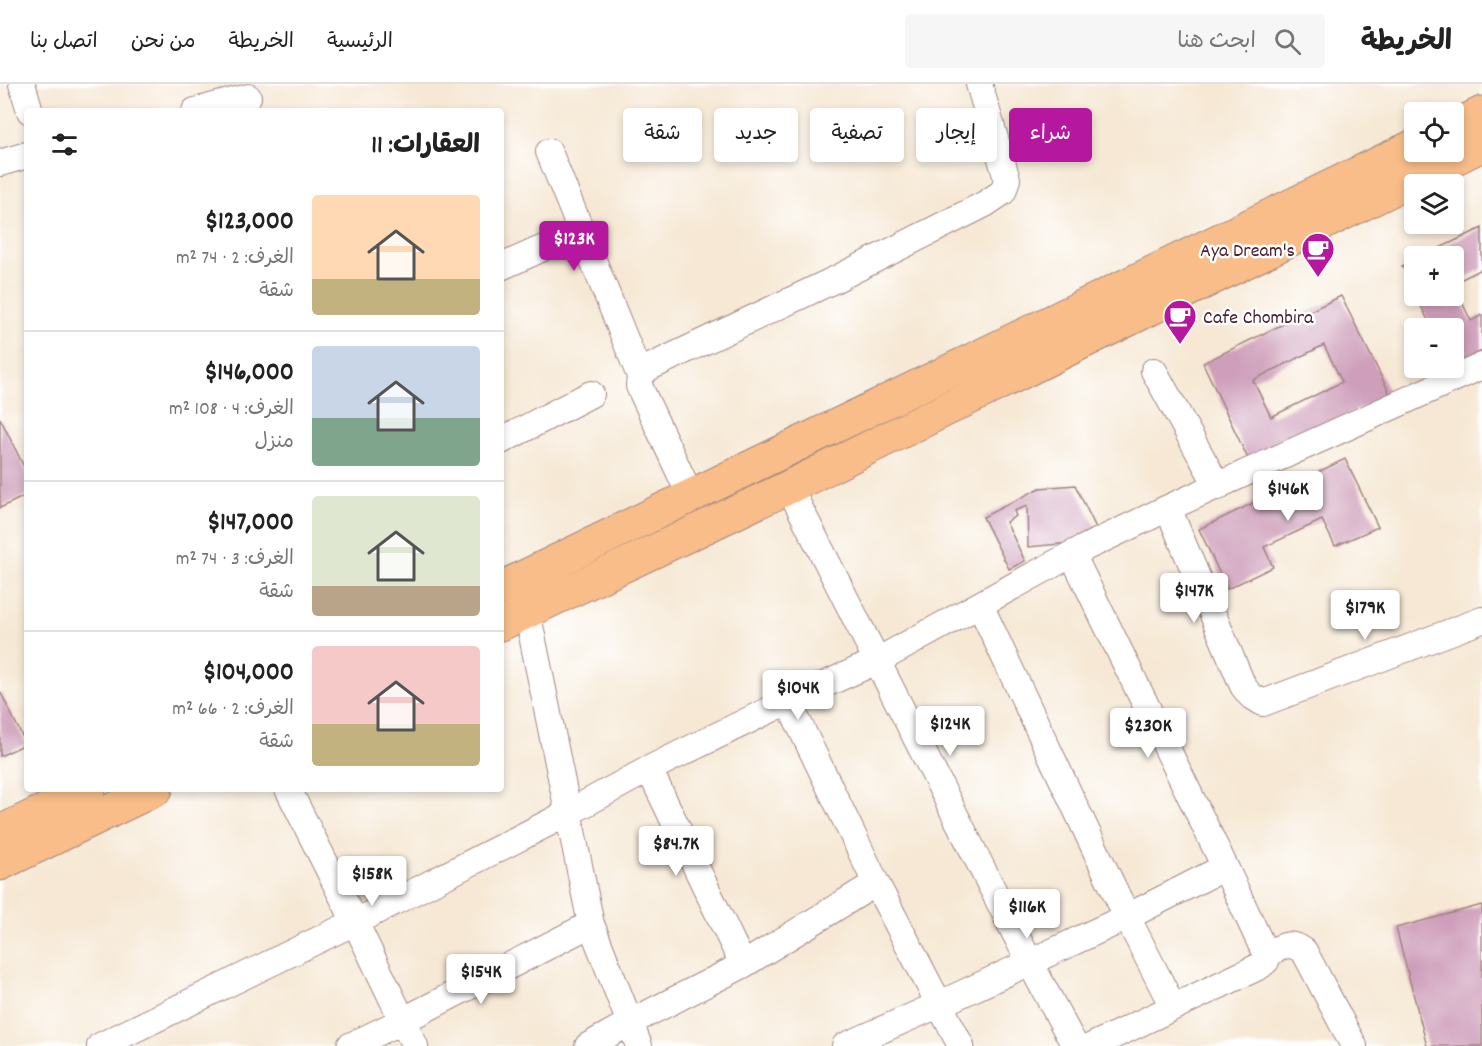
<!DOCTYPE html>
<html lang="ar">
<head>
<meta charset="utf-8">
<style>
	body { margin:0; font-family:Dekko,"Playpen Sans Arabic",sans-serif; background:#f6f6f6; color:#222; direction:rtl; height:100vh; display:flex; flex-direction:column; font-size:22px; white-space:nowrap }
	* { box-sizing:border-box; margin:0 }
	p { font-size:20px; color:#767676 }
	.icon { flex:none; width:33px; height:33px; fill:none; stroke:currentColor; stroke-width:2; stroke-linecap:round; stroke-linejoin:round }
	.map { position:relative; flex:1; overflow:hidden; direction:ltr }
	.drawer { position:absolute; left:24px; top:24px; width:480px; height:684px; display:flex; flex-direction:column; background:#fff; border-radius:6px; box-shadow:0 3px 9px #0003; direction:rtl }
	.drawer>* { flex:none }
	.top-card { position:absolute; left:522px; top:24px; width:570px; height:54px; direction:rtl; display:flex; gap:12px }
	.controls { position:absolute; left:1404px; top:18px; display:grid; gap:12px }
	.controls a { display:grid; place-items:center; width:60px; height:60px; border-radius:6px; background:#fff; box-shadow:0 3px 9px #0003; font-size:30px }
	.price { position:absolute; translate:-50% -51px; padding:0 14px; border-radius:6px; background:#fff; color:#222; font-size:20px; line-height:39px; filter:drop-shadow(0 2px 3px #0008) }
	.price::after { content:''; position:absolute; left:50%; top:36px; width:18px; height:14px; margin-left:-9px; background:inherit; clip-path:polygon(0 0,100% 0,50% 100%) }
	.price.selected { background:#b5179e; color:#fff }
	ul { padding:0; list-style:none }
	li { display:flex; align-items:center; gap:18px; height:150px; padding:0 24px }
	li+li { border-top:2px solid #e0e0e0 }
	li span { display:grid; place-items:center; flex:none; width:168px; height:120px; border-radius:6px; color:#555 }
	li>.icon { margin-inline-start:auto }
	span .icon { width:72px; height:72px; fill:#fffc; stroke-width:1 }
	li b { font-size:26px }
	h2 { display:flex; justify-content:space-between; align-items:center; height:72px; padding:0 24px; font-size:26px }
	.pill { padding:0 21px; border-radius:6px; background:#fff; box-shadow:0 3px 9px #0003; font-size:21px; line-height:54px }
	.pill.selected { background:#b5179e; color:#fff }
	header { display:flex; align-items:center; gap:36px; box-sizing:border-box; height:84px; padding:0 30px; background:#fff; border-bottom:2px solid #e0e0e0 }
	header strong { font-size:28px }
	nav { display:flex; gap:33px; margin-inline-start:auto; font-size:21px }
	.search { width:420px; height:54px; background:#f6f6f6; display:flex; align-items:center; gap:15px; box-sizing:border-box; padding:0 21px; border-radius:6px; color:#767676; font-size:22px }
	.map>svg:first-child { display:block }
	.building { fill:#ce9eba; fill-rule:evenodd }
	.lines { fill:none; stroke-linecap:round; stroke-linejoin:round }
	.minor-casing { stroke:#a08480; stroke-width:28 }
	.primary-casing { stroke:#a08480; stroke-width:35 }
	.minor { stroke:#fff; stroke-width:26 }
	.primary { stroke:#f8bd89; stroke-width:33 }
	.labels { text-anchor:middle; stroke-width:5; stroke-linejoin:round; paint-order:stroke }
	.poi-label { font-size:20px; fill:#4a1f2b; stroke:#fff; text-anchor:end }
</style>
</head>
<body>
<header>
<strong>الخريطة</strong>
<div class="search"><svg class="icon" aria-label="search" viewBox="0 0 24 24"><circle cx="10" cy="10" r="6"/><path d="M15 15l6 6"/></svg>ابحث هنا</div>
<nav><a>الرئيسية</a><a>الخريطة</a><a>من نحن</a><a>اتصل بنا</a></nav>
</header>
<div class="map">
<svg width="1482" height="962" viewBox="0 0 1482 962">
	<rect width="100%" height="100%" fill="#fff"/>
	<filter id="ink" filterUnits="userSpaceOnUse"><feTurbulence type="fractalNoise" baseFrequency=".0167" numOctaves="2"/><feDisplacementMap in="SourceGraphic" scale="12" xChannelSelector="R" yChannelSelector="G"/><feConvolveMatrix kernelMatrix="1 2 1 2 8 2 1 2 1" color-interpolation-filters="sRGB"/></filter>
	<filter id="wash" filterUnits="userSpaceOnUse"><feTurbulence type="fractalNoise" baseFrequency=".008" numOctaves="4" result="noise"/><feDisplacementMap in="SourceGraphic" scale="24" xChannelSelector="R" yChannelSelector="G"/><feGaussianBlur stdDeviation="1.35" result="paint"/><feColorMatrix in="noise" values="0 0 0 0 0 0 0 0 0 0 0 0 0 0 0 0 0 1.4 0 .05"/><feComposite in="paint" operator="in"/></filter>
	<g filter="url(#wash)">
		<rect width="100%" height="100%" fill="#f6e8d4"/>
		<g id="blocks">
			<path class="building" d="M1482 144V185L1454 199V172H1423Z
				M1414 177V208L1402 182Z
				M1454 201 1471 237 1482 231V267L1454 281V244H1432L1416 212H1454Z
				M1341 212 1390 310 1250 379 1203 279ZM1324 261 1342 298 1271 333 1253 296Z
				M0 334 27 389V411L0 424Z
				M1345 375 1378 443 1335 462 1322 436 1264 463 1273 483 1227 505 1199 445Z
				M1075 401 1102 456 1028 463 1027 422 1014 427 1016 432 1006 438 1025 477 1009 485 983 433 1040 404Z
				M0 607 26 660 0 672Z
				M1482 821V962H1427L1396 844Z"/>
		</g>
	</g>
	<g filter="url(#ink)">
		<use href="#blocks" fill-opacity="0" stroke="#a08480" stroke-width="1.5"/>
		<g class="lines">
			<defs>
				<path id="minor" d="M22 0 30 27
					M195 27 248 13
					M549 68 640 292
					M0 79 27 71
					M501 183 541 165
					M1154 287 1218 403
					M501 357 591 310
					M789 403 1030 879 1075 962
					M691 413 639 302 640 292 648 284 836 195 985 120 1003 108 1007 95 979 0
					M1168 424 1243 602 1250 611 1263 619 1482 536
					M1072 470 1225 783 1266 871V877L1260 882 1092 962
					M980 521 1127 833 1173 923
					M527 527 591 840 639 962
					M788 617 876 799 961 962
					M649 685 743 881
					M288 705 355 838 415 962
					M1266 871C1282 863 1287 856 1304 867L1354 962
					M100 962 355 838 568 729 649 685 788 617 877 577 1072 470 1168 424 1482 282
					M350 962 402 937 591 840
					M588 962 629 939 743 881 876 799
					M845 962 940 920 1127 833 1225 783"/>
				<path id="primary" d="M1454 43 1482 29
					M501 504 1414 62
					M501 540 789 403 1482 61
					M0 748 89 705
					M0 780 156 705"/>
			</defs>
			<use href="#minor" class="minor-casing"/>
			<use href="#primary" class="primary-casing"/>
			<use href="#minor" class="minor"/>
			<use href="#primary" class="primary"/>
		</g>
	</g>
	<defs>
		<symbol id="cafe-pin" viewBox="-11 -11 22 30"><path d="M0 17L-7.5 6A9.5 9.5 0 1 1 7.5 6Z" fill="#b5179e" stroke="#fff"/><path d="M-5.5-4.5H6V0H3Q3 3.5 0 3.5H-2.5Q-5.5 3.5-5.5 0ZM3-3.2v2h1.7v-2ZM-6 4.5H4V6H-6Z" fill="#fff"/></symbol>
	</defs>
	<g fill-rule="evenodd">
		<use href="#cafe-pin" x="1299" y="146" width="38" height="52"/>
		<use href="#cafe-pin" x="1161" y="213" width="38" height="52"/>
	</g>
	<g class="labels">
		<g class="poi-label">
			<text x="1295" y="172">Aya Dream's</text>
			<text x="1203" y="239" text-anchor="start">Cafe Chombira</text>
		</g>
	</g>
</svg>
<div class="controls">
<a><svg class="icon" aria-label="locate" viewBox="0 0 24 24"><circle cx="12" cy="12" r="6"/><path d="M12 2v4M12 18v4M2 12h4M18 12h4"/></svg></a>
<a><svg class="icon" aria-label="layers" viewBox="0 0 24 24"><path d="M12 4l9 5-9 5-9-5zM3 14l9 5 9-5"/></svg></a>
<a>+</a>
<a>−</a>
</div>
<b class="price selected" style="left:574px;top:188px">$123K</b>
<b class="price" style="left:1288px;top:438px">$146K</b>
<b class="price" style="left:1194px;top:540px">$147K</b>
<b class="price" style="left:1365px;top:557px">$179K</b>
<b class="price" style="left:798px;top:637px">$104K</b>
<b class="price" style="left:950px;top:673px">$124K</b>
<b class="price" style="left:1148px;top:675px">$230K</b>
<b class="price" style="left:676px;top:793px">$84.7K</b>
<b class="price" style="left:372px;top:823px">$158K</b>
<b class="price" style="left:1027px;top:856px">$116K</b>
<b class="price" style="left:481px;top:921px">$154K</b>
<div class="top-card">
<a class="pill selected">شراء</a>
<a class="pill">إيجار</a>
<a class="pill">تصفية</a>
<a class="pill">جديد</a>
<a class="pill">شقة</a>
</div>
<section class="drawer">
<h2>العقارات: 11<svg class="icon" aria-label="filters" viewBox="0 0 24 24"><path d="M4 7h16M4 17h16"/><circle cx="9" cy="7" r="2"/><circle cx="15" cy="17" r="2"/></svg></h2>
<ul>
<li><span style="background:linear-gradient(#ffd9b3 70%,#c2b280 0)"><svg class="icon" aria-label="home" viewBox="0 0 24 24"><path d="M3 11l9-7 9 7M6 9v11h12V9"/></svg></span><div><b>$123,000</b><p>الغرف: 2 · 74 m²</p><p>شقة</p></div></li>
<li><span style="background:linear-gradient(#c9d6e8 60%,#7fa58c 0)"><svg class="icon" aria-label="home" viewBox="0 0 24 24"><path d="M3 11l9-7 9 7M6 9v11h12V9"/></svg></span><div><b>$146,000</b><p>الغرف: 4 · 108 m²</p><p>منزل</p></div></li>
<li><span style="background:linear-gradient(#dfe7d0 75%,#b9a48a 0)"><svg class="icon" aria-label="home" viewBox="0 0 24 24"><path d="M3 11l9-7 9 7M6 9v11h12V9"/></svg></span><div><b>$147,000</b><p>الغرف: 3 · 74 m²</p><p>شقة</p></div></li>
<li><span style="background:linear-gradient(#f6c9c9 65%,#c2b280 0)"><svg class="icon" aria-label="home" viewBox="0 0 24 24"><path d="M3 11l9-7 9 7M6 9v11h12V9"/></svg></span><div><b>$104,000</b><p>الغرف: 2 · 66 m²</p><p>شقة</p></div></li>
</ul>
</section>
</div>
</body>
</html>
